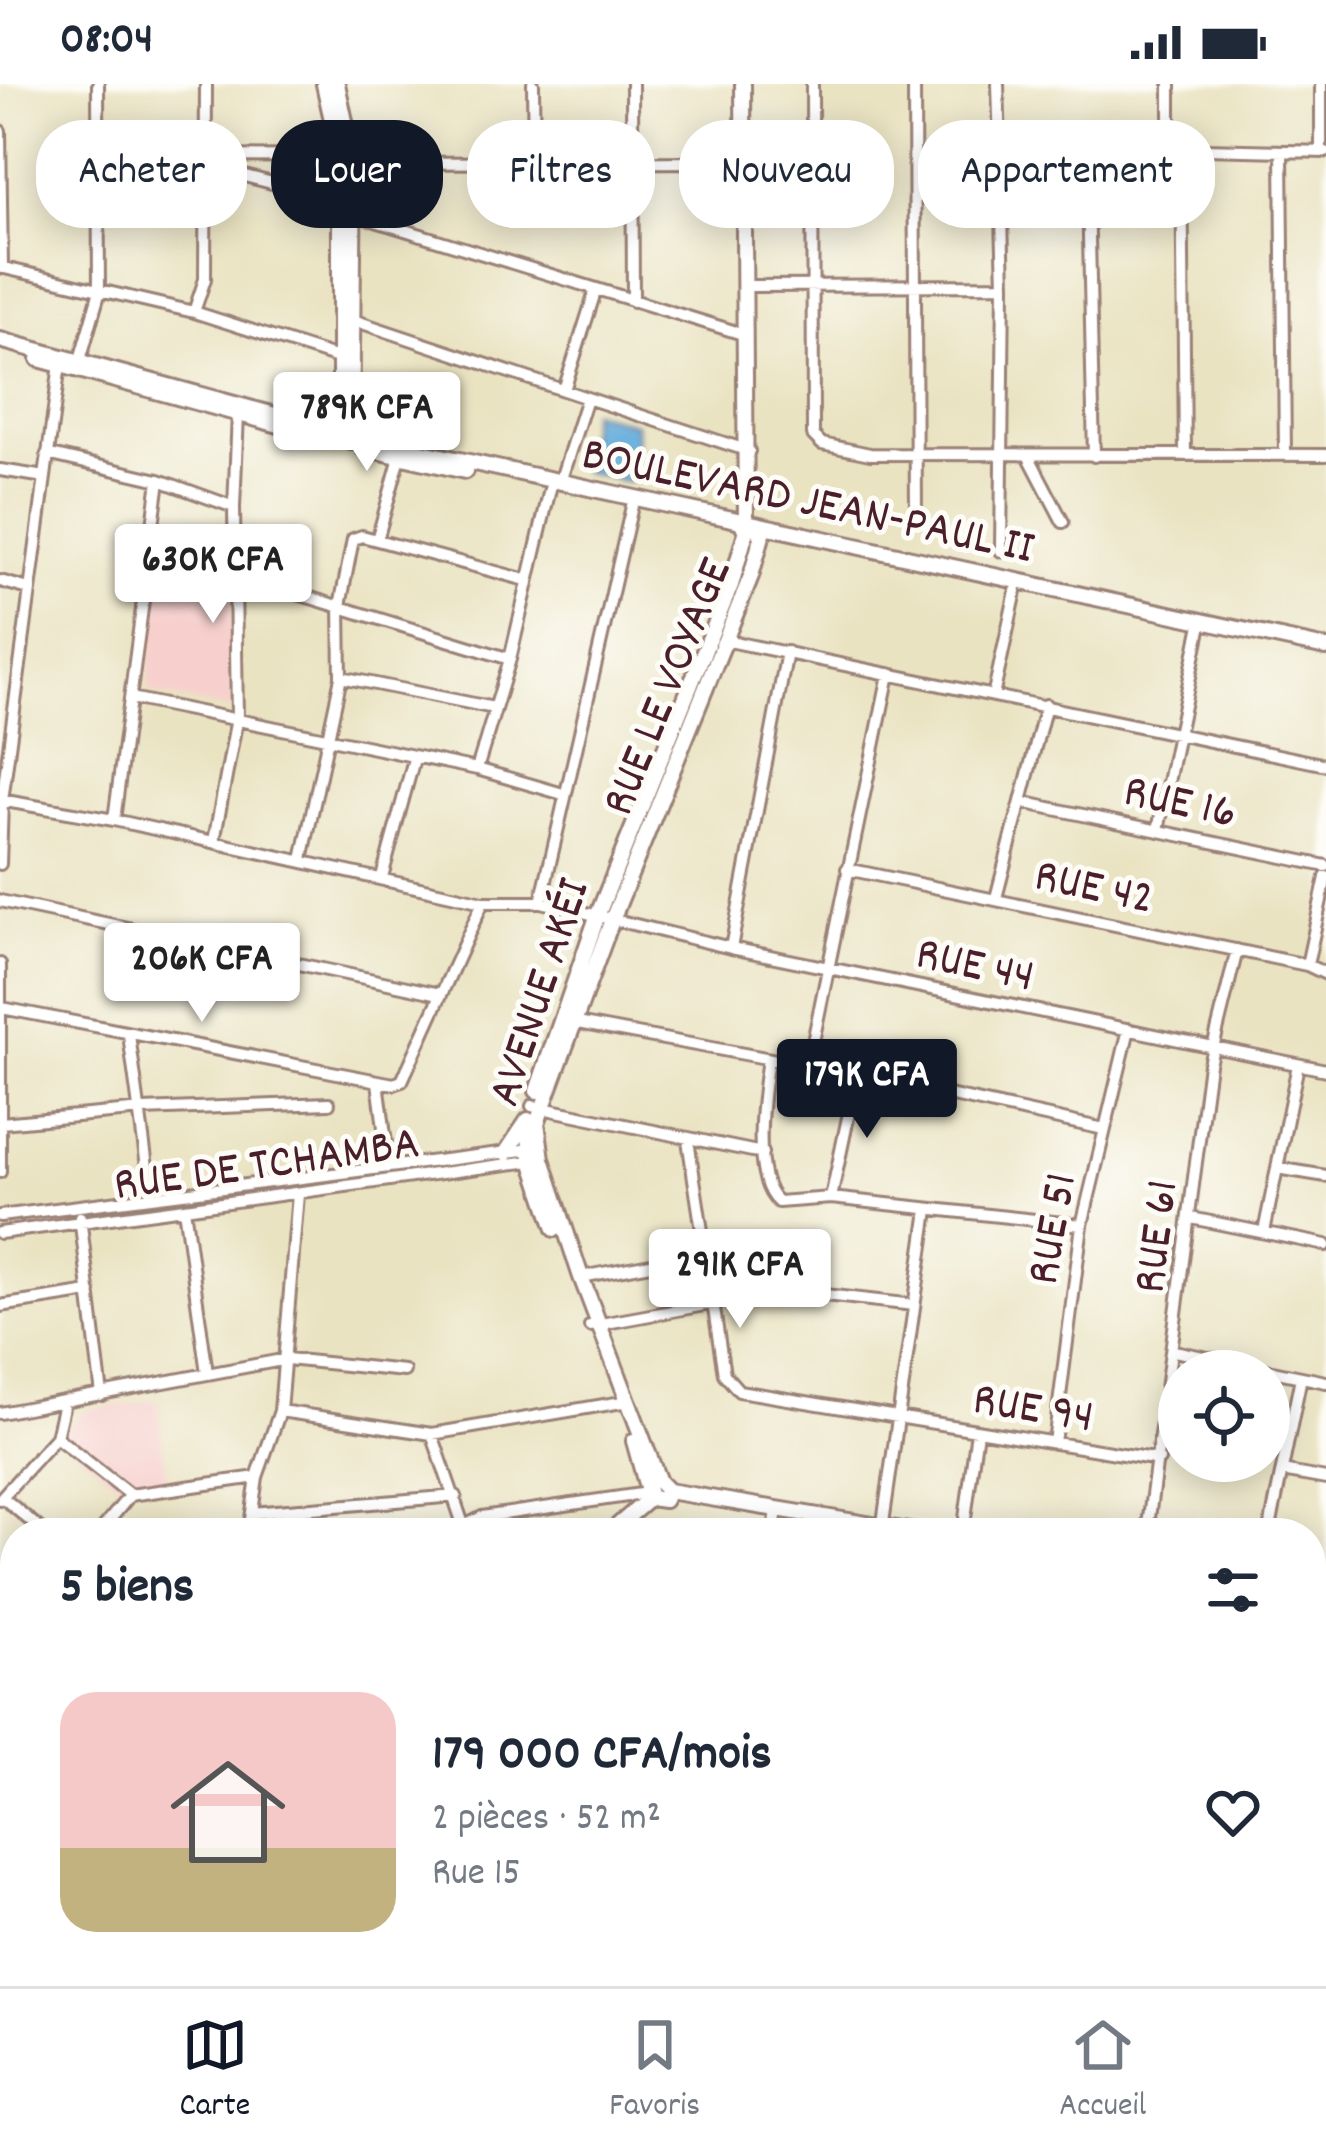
<!DOCTYPE html>
<html lang="fr">
<head>
<meta charset="utf-8">
<style>
	body { margin:0; font-family:Dekko,sans-serif; background:#f6f6f7; color:#1f2937; height:100vh; display:flex; flex-direction:column; font-size:45px; white-space:nowrap }
	* { box-sizing:border-box; margin:0 }
	p { font-size:39px; color:#747a83 }
	.icon { flex:none; width:66px; height:66px; fill:none; stroke:currentColor; stroke-width:2; stroke-linecap:round; stroke-linejoin:round }
	.map { position:relative; flex:1; overflow:hidden }
	.drawer { position:absolute; left:0px; top:1434px; width:1326px; height:468px; display:flex; flex-direction:column; background:#fff; border-radius:48px 48px 0 0; box-shadow:0 6px 30px #0003 }
	.drawer>* { flex:none }
	.top-card { position:absolute; left:36px; top:36px; width:1254px; height:108px; display:flex; gap:24px }
	.fabs { position:absolute; left:1158px; top:1266px; display:grid; gap:24px }
	.fabs a { display:grid; place-items:center; width:132px; height:132px; border-radius:50%; background:#fff; box-shadow:0 6px 30px #0003; font-size:60px }
	.price { position:absolute; translate:-50% -102px; padding:0 27px; border-radius:12px; background:#fff; color:#222; font-size:39px; line-height:78px; filter:drop-shadow(0 3px 6px #0008) }
	.price::after { content:''; position:absolute; left:50%; top:72px; width:36px; height:27px; margin-left:-18px; background:inherit; clip-path:polygon(0 0,100% 0,50% 100%) }
	.price.current { background:#111827; color:#fff }
	ul { padding:0; list-style:none }
	li { display:flex; align-items:center; gap:36px; height:300px; padding:0 60px }
	li span { display:grid; place-items:center; flex:none; width:336px; height:240px; border-radius:36px; color:#555 }
	li>.icon { margin-inline-start:auto }
	span .icon { width:144px; height:144px; fill:#fffc; stroke-width:1 }
	li b { font-size:51px }
	h2 { display:flex; justify-content:space-between; align-items:center; height:144px; padding:0 60px; font-size:51px }
	.pill { padding:0 42px; border-radius:48px; background:#fff; box-shadow:0 6px 30px #0003; font-size:42px; line-height:108px }
	.pill.current { background:#111827; color:#fff }
	.status { display:flex; justify-content:space-between; align-items:center; height:84px; padding:0 60px; background:#fff; direction:ltr }
	.status svg { height:33px; fill:currentColor }
	.tabs { display:flex; justify-content:space-around; align-items:center; height:168px; border-top:3px solid #e0e1e3; background:#fff; font-size:33px; color:#747a83 }
	.tabs a { display:grid; justify-items:center; gap:6px }
	.tabs .current { color:#111827 }
	.map>svg:first-child { display:block }
	.built { fill:#f7d0ce }
	.water { fill:#63acdb; stroke:#566683; stroke-width:3 }
	.lines { fill:none; stroke-linecap:round; stroke-linejoin:round }
	.minor-casing { stroke:#9a8176; stroke-width:16 }
	.major-casing { stroke:#9a8176; stroke-width:20 }
	.minor { stroke:#fff; stroke-width:10 }
	.major { stroke:#fff; stroke-width:14 }
	.labels { text-anchor:middle; stroke-width:10; stroke-linejoin:round; paint-order:stroke }
	.street-label { font-size:48px; fill:#4a1f2b; stroke:#fdfcf7 }
</style>
</head>
<body>
<div class="status"><b>08:04</b><svg viewBox="0 0 49 12"><path d="M0 12V9h3v3zM5 12V6h3v6zM10 12V3h3v9zM15 12V0h3v12zM26 1h20v11H26zM47 4h2v5h-2z"/></svg></div>
<div class="map">
<svg width="1326" height="1902" viewBox="0 0 1326 1902">
	<rect width="100%" height="100%" fill="#fdfcf7"/>
	<filter id="ink" filterUnits="userSpaceOnUse"><feTurbulence type="fractalNoise" baseFrequency=".00833" numOctaves="2"/><feDisplacementMap in="SourceGraphic" scale="24" xChannelSelector="R" yChannelSelector="G"/><feConvolveMatrix kernelMatrix="1 2 1 2 8 2 1 2 1" color-interpolation-filters="sRGB"/></filter>
	<filter id="wash" filterUnits="userSpaceOnUse"><feTurbulence type="fractalNoise" baseFrequency=".004" numOctaves="4" result="noise"/><feDisplacementMap in="SourceGraphic" scale="48" xChannelSelector="R" yChannelSelector="G"/><feGaussianBlur stdDeviation="2.7" result="paint"/><feColorMatrix in="noise" values="0 0 0 0 0 0 0 0 0 0 0 0 0 0 0 0 0 1.4 0 .05"/><feComposite in="paint" operator="in"/></filter>
	<g filter="url(#wash)">
		<rect width="100%" height="100%" fill="#eae3c2"/>
		<path class="built" d="M157 481 233 502 232 626 148 608Z
			M157 1316 167 1395 124 1404 59 1353 86 1326Z"/>
		<path class="water" d="M591 327 636 340 637 395 628 398 583 387Z"/>
	</g>
	<g filter="url(#ink)">
		<g class="lines">
			<defs>
				<path id="minor" d="M533 0 534 78
					M632 0 633 217
					M812 0 813 351 822 360 870 370 1326 371
					M914 0 916 433
					M998 0 1004 201 1001 467
					M1170 0V66
					M0 47 2 184
					M999 60 1326 68
					M1087 65 1094 372
					M1182 65 1185 371
					M1282 67 1285 369
					M1321 67V0
					M98 73 340 72
					M354 79 744 78
					M206 82 342 117
					M353 130 746 251
					M0 183 194 228 344 276
					M745 202 1004 201
					M194 228 205 195 206 0
					M353 236 587 314
					M80 276 99 210 98 0
					M564 306 595 208
					M47 370 159 396 234 423
					M1029 373 1063 438
					M0 386 45 393
					M560 398 587 314 749 367
					M377 456 400 373
					M236 491 510 575
					M0 497 29 505
					M724 556 1326 681
					M341 593 494 624
					M994 608 1016 507
					M131 614 477 685 563 710
					M477 685 510 575 550 405
					M0 716 114 736 483 818H541L731 864 1326 986
					M1021 718 1326 782
					M114 736 159 396
					M1158 746 1200 545
					M214 757 237 634 234 423 238 330
					M302 776 341 593 340 522 353 455 362 452 526 496
					M0 780 2 717 60 280
					M847 785 1307 881 1326 890
					M382 793 414 675
					M996 814 1046 621
					M0 817 440 910
					M541 818 632 422
					M731 864 787 568
					M0 880V1088
					M1307 881 1326 793
					M2 924 394 1000 402 997 483 818
					M572 938 857 991 1104 1045
					M129 951 151 1112
					M768 975C763 1008 750 1094 778 1118L831 1114 1082 1141
					M808 982 889 590
					M378 998 389 1082
					M532 1022 762 1069
					M1 1039 142 1026 329 1019
					M688 1056 724 1290 739 1307 1159 1376
					M1277 1084 1326 1092
					M831 1114 857 991
					M184 1124 207 1289
					M0 1132 532 1065
					M80 1133 102 1311
					M1191 1134 1326 1161
					M1264 1148 1298 981
					M0 1149 538 1076
					M581 1193 704 1170
					M0 1222 90 1208
					M590 1242 765 1210 798 1208 914 1221
					M1174 1267 1326 1298
					M280 1327 432 1350 628 1317
					M0 1329 287 1275 404 1287
					M432 1350 466 1449
					M56 1353 130 1411
					M1054 1359 1082 1141 1129 945
					M1282 1387 1326 1395
					M2 1413 45 1449
					M0 1415 56 1353 64 1319
					M252 1429 456 1412
					M882 1446 928 1126
					M99 1449 130 1411 257 1393
					M249 1449 257 1393 280 1327 298 1110
					M451 1449 482 1433 648 1409
					M774 1449 777 1424
					M963 1449 977 1347
					M1147 1449 1209 980 1237 866
					M1269 1449 1301 1293
					M0 1524 15 1535
					M0 1548 15 1536
					M0 1659 15 1648
					M0 1774 15 1763
					M96 1887 111 1902
					M402 1887 418 1902
					M810 1887 827 1902
					M1150 1887 1165 1902
					M159 1902 178 1887
					M309 1902 330 1887
					M542 1902 556 1887
					M623 1902 632 1887
					M695 1902 708 1887
					M863 1902 876 1887
					M1039 1902 1053 1887"/>
				<path id="major" d="M324 0 340 72V352
					M337 0 354 79 351 358
					M743 0 746 440
					M0 256 359 354 1326 564
					M39 275 290 344
					M363 364 465 387
					M757 443 762 452 751 492 612 836 537 1039 542 1075 581 1193 659 1398 668 1407 921 1449
					M537 1007 598 830 731 501 746 448 742 439
					M528 1040 531 1073 555 1145
					M506 1069 528 1036
					M634 1357 650 1414
					M609 1449 650 1414 664 1416 668 1407
					M1311 1510 1326 1513
					M0 1901 20 1887"/>
			</defs>
			<use href="#minor" class="minor-casing"/>
			<use href="#major" class="major-casing"/>
			<use href="#minor" class="minor"/>
			<use href="#major" class="major"/>
		</g>
	</g>
	<g class="labels">
		<g class="street-label">
			<text transform="translate(809 413) rotate(12)" y="17">BOULEVARD JEAN-PAUL II</text>
			<text transform="translate(663 601) rotate(-68)" y="17">RUE LE VOYAGE</text>
			<text transform="translate(1181 714) rotate(12)" y="17">RUE 16</text>
			<text transform="translate(1095 799) rotate(12)" y="17">RUE 42</text>
			<text transform="translate(976 877) rotate(12)" y="17">RUE 44</text>
			<text transform="translate(535 907) rotate(-72)" y="17">AVENUE AKÉI</text>
			<text transform="translate(266 1076) rotate(-8)" y="17">RUE DE TCHAMBA</text>
			<text transform="translate(1048 1144) rotate(-80)" y="17">RUE 51</text>
			<text transform="translate(1152 1152) rotate(-83)" y="17">RUE 61</text>
			<text transform="translate(1034 1320) rotate(9)" y="17">RUE 94</text>
		</g>
	</g>
</svg>
<div class="fabs">
<a><svg class="icon" aria-label="locate" viewBox="0 0 24 24"><circle cx="12" cy="12" r="6"/><path d="M12 2v4M12 18v4M2 12h4M18 12h4"/></svg></a>
</div>
<b class="price" style="left:367px;top:390px">789K CFA</b>
<b class="price" style="left:213px;top:542px">630K CFA</b>
<b class="price" style="left:202px;top:941px">206K CFA</b>
<b class="price current" style="left:867px;top:1057px">179K CFA</b>
<b class="price" style="left:740px;top:1247px">291K CFA</b>
<div class="top-card">
<a class="pill">Acheter</a>
<a class="pill current">Louer</a>
<a class="pill">Filtres</a>
<a class="pill">Nouveau</a>
<a class="pill">Appartement</a>
</div>
<section class="drawer">
<h2>5 biens<svg class="icon" aria-label="filters" viewBox="0 0 24 24"><path d="M4 7h16M4 17h16"/><circle cx="9" cy="7" r="2"/><circle cx="15" cy="17" r="2"/></svg></h2>
<ul>
<li><span style="background:linear-gradient(#f6c9c9 65%,#c2b280 0)"><svg class="icon" aria-label="home" viewBox="0 0 24 24"><path d="M3 11l9-7 9 7M6 9v11h12V9"/></svg></span><div><b>179 000 CFA/mois</b><p>2 pièces · 52 m²</p><p>Rue 15</p></div><svg class="icon" aria-label="heart" viewBox="0 0 24 24"><path d="M12 20l-8-8c-3-5 5-10 8-4 3-6 11-1 8 4z"/></svg></li>
</ul>
</section>
</div>
<nav class="tabs">
<a class="current"><svg class="icon" aria-label="map" viewBox="0 0 24 24"><path d="M3 6l6-2 6 2 6-2v14l-6 2-6-2-6 2zM9 4v14M15 6v14"/></svg>Carte</a>
<a><svg class="icon" aria-label="saved" viewBox="0 0 24 24"><path d="M7 4h10v16l-5-4-5 4z"/></svg>Favoris</a>
<a><svg class="icon" aria-label="home" viewBox="0 0 24 24"><path d="M3 11l9-7 9 7M6 9v11h12V9"/></svg>Accueil</a>
</nav>
</body>
</html>
